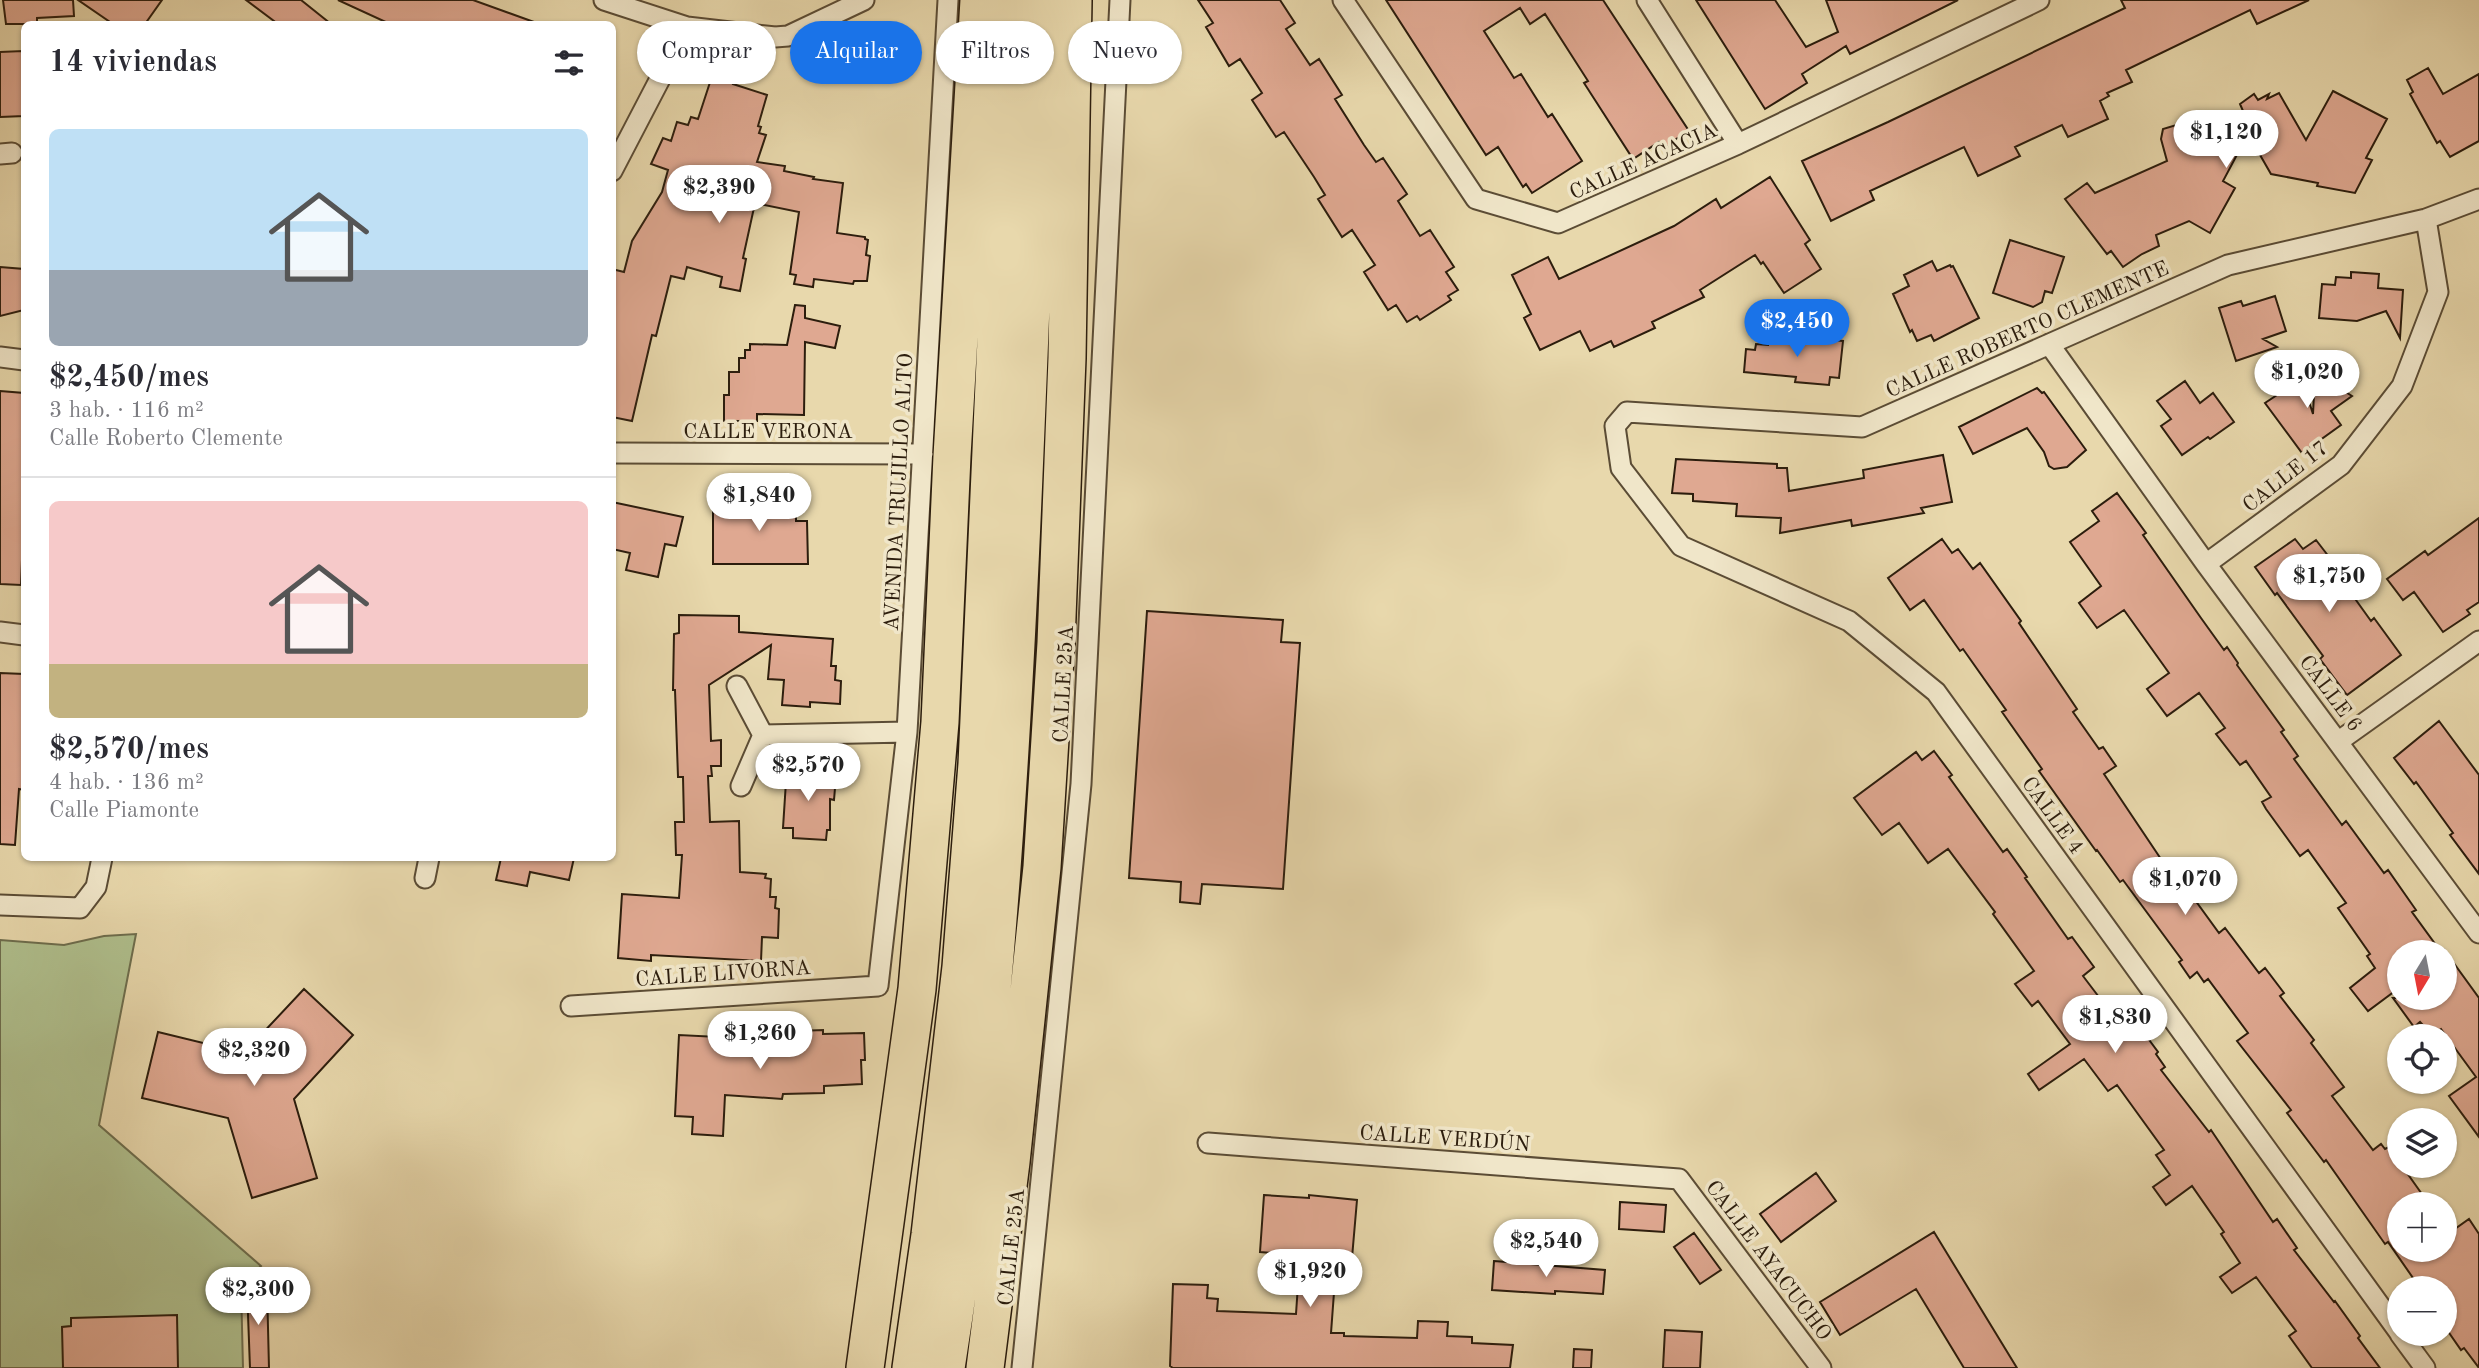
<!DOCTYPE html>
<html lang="es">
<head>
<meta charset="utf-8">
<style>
	body { margin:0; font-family:"Old Standard TT",serif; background:#f2f2f3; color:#2b2b33; height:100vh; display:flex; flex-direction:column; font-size:26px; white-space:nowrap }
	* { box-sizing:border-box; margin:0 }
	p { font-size:23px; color:#7c7c81 }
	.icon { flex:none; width:38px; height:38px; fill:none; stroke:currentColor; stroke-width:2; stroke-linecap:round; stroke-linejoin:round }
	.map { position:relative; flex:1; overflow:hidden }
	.panel { position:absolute; left:21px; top:21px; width:595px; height:840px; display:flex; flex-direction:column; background:#fff; border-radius:10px; box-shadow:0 2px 5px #0004 }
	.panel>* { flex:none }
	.hud { position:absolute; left:637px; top:21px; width:665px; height:63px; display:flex; gap:14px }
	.needle { width:46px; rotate:190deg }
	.controls { position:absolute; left:2387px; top:940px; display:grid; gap:14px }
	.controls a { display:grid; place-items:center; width:70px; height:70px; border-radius:50%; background:#fff; box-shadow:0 2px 5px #0004; font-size:35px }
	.price { position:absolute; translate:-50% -60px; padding:0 16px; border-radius:24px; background:#fff; color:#222; font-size:23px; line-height:46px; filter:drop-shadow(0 2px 4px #0008) }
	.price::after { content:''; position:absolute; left:50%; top:42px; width:21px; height:16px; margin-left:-10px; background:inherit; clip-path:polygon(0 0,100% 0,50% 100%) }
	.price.current { background:#1a73e8; color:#fff }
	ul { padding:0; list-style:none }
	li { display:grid; align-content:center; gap:14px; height:371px; padding:0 28px }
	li+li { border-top:2px solid #e1e1e2 }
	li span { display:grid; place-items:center; height:217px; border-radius:10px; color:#555 }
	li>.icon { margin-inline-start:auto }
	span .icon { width:126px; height:126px; fill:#fffc; stroke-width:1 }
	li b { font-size:30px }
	h2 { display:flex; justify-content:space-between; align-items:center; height:84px; padding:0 28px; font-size:30px }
	.pill { padding:0 24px; border-radius:32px; background:#fff; box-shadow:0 2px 5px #0004; font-size:24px; line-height:63px }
	.pill.current { background:#1a73e8; color:#fff }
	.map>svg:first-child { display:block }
	.green { fill:#b0c08e; stroke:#6e6e4e; stroke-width:2 }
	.building { fill:#dfa891; stroke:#2c1d0d; stroke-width:2 }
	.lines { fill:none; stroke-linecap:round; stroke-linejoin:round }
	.street-casing { stroke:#5b4c35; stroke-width:23 }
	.highway-casing { stroke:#2c1d0d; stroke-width:40 }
	.street { stroke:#f0e6c9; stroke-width:19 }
	.highway { stroke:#e8d8ac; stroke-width:37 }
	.labels { text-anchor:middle; stroke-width:7; stroke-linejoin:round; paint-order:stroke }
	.street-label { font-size:21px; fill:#2c1d0d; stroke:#f0e6c9 }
</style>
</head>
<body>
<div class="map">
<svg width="2479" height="1368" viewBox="0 0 2479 1368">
	<rect width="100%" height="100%" fill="#e8d8ac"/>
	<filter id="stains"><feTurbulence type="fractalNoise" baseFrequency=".00286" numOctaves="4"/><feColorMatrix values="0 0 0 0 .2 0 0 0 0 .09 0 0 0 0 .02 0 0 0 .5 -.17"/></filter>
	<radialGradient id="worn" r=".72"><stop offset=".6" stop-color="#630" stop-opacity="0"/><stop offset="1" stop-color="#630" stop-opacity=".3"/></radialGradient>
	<path class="green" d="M136 934 99 1125 261 1266 241 1286 243 1368H0V940L64 945 104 936Z"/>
	<path class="building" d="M3 0H73L74 16 37 18V24H6Z
		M78 0H162L145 24H113Z
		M246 0H301L331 24H278Z
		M338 0H473L534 22V24H390Z
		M1198 0H1280L1295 23 1286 29 1310 65 1319 59 1342 95 1335 99 1364 145 1376 162 1383 158 1407 194 1398 201 1420 236 1430 230 1454 267 1446 272 1458 290 1448 296 1451 300 1420 320 1417 316 1407 322 1396 305 1388 310 1364 272 1375 265 1352 230 1342 237 1318 199 1325 195 1314 177 1284 132 1276 137 1252 100 1262 93 1240 59 1229 66 1206 27 1213 23Z
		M1386 0H1603L1689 131 1676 139 1674 150 1659 142 1633 159 1584 83 1588 81 1545 14 1530 24 1520 8 1484 31 1514 78 1521 74 1548 117 1552 114 1582 161 1532 193 1526 184 1523 187 1498 147 1486 155Z
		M1696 0H1775L1806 47 1838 32 1826 0H1958L1850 54 1846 46 1802 74 1807 83 1765 109Z
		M2121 0H2309L2257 24 2250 10 2126 70 2132 82 2107 93 2109 96 2100 101 2108 119 2068 137 2062 125 2015 147 2020 156 1978 176 1964 147 1870 191 1874 200 1831 221 1802 161 1888 122 2125 8Z
		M23 51 24 116 0 117V52Z
		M2428 68 2443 94 2479 74V141L2450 157 2440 141 2437 143 2410 94 2413 92 2407 80Z
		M714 70 735 77 733 84 767 95 758 126 761 127 759 133 766 135 757 162 785 166 784 171 814 177 813 179 843 183 837 233 865 237V239L868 240 866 255 870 256 867 281H854L853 284 814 279 813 287 794 284 796 275 790 274 799 212 755 203 743 258 746 259 740 291 720 287 722 277 687 267 684 279 671 276 656 336 652 335 632 421 612 417V269L624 272 632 241 662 192 668 170 651 164 663 138 671 141 677 122 688 125 691 117 698 119Z
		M2333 91 2387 119 2366 158 2372 160 2355 193 2317 186 2318 183 2271 174 2248 134 2223 181 2235 188 2210 233 2189 221 2156 235 2159 246 2142 254 2123 267 2111 251 2107 254 2065 199 2087 183 2095 193 2167 161 2161 139 2163 129 2180 124 2179 122 2197 117 2204 138 2243 111 2240 104 2254 94 2258 100 2269 94 2267 99 2279 93 2306 140Z
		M1770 177 1810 240 1805 244 1821 269 1784 293 1763 262 1761 264 1755 255 1700 290 1704 297 1652 322 1655 328 1614 347 1611 341 1590 351 1580 331 1540 350 1524 318 1531 314 1512 275 1548 257 1559 279 1674 226 1716 199 1721 208Z
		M2010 240 2064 257 2052 293 2045 291 2042 302 2033 307 1993 293Z
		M1932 261 1937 271 1950 265 1951 267 1953 266 1979 318 1934 341 1931 335 1917 341 1912 330 1910 332 1893 294 1909 286 1904 275Z
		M0 267 24 269V310L0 316Z
		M2351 272 2379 274 2378 288 2403 290 2400 338 2386 311 2357 321 2319 318 2322 284 2335 285 2336 277 2351 278Z
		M2275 296 2286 331 2263 339 2277 347 2236 361 2219 308 2241 301 2243 306Z
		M795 305 805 306V318L840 326 835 348 805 342 804 415 757 414V421H724V395H729V372H739V358H745V350H750V344L787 345Z
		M1768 334 1843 341 1839 378 1830 377 1829 385 1795 382 1796 377 1744 372 1746 349 1755 350 1756 344 1768 345Z
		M2299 371 2313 414 2315 373 2352 396 2331 411 2341 425 2302 453 2265 403 2280 393 2276 387Z
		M2185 381 2200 403 2213 393 2234 422 2210 439 2208 437 2182 455 2161 426 2171 419 2157 401Z
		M2037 388 2042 393 2044 392 2086 450 2067 467 2054 469 2049 466 2044 452 2027 428 1973 454 1959 427Z
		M0 391 24 393V510L21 585 0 584Z
		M1943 455 1952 502 1921 508 1924 513 1852 526 1851 520 1780 533 1781 518 1736 516 1737 504 1693 501V494L1672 493 1676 459 1777 464V468H1787L1789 491 1864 478 1863 470Z
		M2117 493 2146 533 2143 535 2201 618 2224 650 2227 647 2238 663 2237 665 2284 730 2281 732 2298 756 2294 759 2342 825 2346 821 2384 873 2388 870 2416 910 2412 912 2441 952H2399V988L2368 1011 2350 988 2375 968 2367 956 2370 954 2338 908 2346 903 2308 850 2300 856 2266 809 2262 802 2271 797 2246 761 2240 765 2216 734 2225 728 2199 693 2167 716 2147 689 2169 673 2124 610 2097 628 2079 603 2101 586 2070 542 2099 521 2092 511Z
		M796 499V521H807L808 564H713V500Z
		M612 502 683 517 676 546 665 544 658 577 626 570 630 553 612 549Z
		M2479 518V602L2467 610 2470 614 2443 632 2414 592 2403 600 2387 579 2425 551 2428 555Z
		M1942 539 1952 553 1958 549 1973 569 1980 563 2021 621 2019 623 2077 709 2073 712 2099 749 2103 747 2116 766 2104 774 2175 880 2179 878 2219 933 2225 928 2259 973 2265 968 2284 993 2280 996 2314 1040 2311 1043 2344 1087 2332 1096 2373 1150 2381 1144 2385 1149 2389 1147 2399 1166H2402L2429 1204H2399V1250H2445V1236L2469 1219 2479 1234V1368L2464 1348 2461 1350 2445 1327V1288H2420L2388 1242 2385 1244 2326 1160 2324 1162 2287 1113 2291 1110 2237 1041 2248 1033 2208 979 2204 982 2197 972 2190 978 2179 962 2182 960 2123 880 2120 882 2097 850 2096 851 2039 771 2042 769 2002 712 2006 710 1963 649 1960 651 1924 600 1910 610 1888 578Z
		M2295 539 2303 549 2316 540 2336 566 2333 568 2371 621 2374 618 2401 655 2347 695 2320 659 2323 656 2277 593 2275 595 2255 567Z
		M1147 611 1283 620 1281 642 1300 643 1283 889 1202 884 1200 904 1180 902 1181 882 1129 878Z
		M679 615 739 616V632L833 639 831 666H836L835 680 841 681 840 704 810 702V707L782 705 784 680 768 679 771 645 709 685 711 741 721 740V766H711L712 776H708L710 822 739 821 740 872 766 874 765 878 771 879 770 897H776L775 908 779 909 778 938 762 937 761 961 651 955V961L618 958 622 894 679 898 682 855H676L675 822H684L683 777H678L675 690H673L674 634 679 633Z
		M0 673 24 674V790L19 789 15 845 0 844Z
		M2439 721 2479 775V874L2450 835 2453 833 2416 782 2414 784 2394 758Z
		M1934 751 1952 775 1949 777 2003 852 2007 849 2027 877 2025 878 2068 939 2072 937 2094 967 2083 976 2105 1005 2113 1000 2139 1036 2144 1033 2158 1052 2156 1054 2165 1067 2161 1070 2209 1132 2211 1130 2273 1222 2277 1219 2297 1248 2294 1250 2334 1302 2335 1301 2360 1336 2358 1338 2380 1368H2312L2289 1336 2296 1331 2256 1277 2232 1293 2220 1277 2240 1263 2221 1234 2224 1232 2192 1186 2166 1205 2153 1187 2170 1175 2156 1155 2164 1150 2117 1085 2108 1091 2084 1059 2039 1090 2028 1074 2070 1044 2038 1001 2032 1006 2015 984 2034 971 1993 914 1995 912 1948 849 1928 863 1899 823 1882 835 1854 798 1916 752 1922 760Z
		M787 766 817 768V775L836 776 834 800 830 799V830H827L826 840 793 838V828H783Z
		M501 858H574L569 880 530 872 527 886 496 880Z
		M2445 951 2479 998V1137L2449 1096 2476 1077 2441 1029 2432 1035 2420 1022 2414 1027 2393 998H2445Z
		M304 989 353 1035 294 1099 317 1178 252 1198 228 1118 142 1098 158 1032 244 1053Z
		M823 1030V1034L864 1033 865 1060H861L862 1084 824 1086V1093L783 1094 782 1099 725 1095 723 1136 692 1134 693 1117 675 1116 679 1035 738 1038V1034L798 1038V1031Z
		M1816 1173 1836 1201 1781 1242 1760 1214Z
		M1264 1195 1309 1198V1195L1357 1200 1350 1281 1335 1279 1331 1333H1344V1336L1417 1338 1418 1321 1448 1322 1447 1336 1472 1337V1343L1513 1345 1510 1368H1173L1170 1366 1173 1284 1208 1285 1207 1298 1218 1299 1217 1311 1296 1314 1300 1255 1260 1252Z
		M1620 1202 1666 1205 1664 1232 1619 1229Z
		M1934 1232 2017 1368H1964L1916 1289 1840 1335 1820 1302Z
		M1694 1233 1721 1270 1700 1284 1674 1247Z
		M1494 1261 1605 1270 1603 1294 1555 1291V1294L1492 1290Z
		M267 1287 269 1368H250L247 1288Z
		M177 1315 178 1368H63L62 1327 71 1326V1318Z
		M1665 1330 1702 1332 1700 1368H1663Z
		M1574 1349 1592 1350 1591 1368H1573Z"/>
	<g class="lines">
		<defs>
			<path id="street" d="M604 0 687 27 775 37 788 36 864 0
				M1343 0 1476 199 1558 223 1738 144 2039 0
				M1647 0 1738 144
				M0 154 12 153
				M612 171 687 27
				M2049 344 2206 564 2479 933
				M0 357 24 360
				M612 453 923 454
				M2206 564 2341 465 2402 386 2438 292 2426 219
				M0 632 24 635
				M737 686 763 735
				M763 735 907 732
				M2339 741 2479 641
				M741 786 763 735
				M425 878 429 858
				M0 905 80 908 96 887 102 858
				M571 1006 878 986 907 732 948 0
				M1208 1143 1679 1179 1821 1368
				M2399 1332 1936 692 1849 621 1681 546 1621 468 1615 426 1627 412 1862 427 2228 265 2426 219 2479 199
				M2400 1334 2425 1368
				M1022 1368 1081 784 1120 0"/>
			<path id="highway" d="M865 1368 917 989 940 722 952 456 979 0
				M911 1368 930 1235 961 967 977 764 1002 205 1009 0
				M946 1368C1018 915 1022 457 1044 0
				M985 1368 1011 1162 1042 867 1056 643 1067 358 1073 0"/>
		</defs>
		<use href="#street" class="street-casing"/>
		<use href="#highway" class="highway-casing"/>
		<use href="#street" class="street"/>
		<use href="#highway" class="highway"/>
	</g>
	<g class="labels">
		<g class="street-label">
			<text transform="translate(1643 161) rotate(-24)" y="7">CALLE ACACIA</text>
			<text transform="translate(2027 329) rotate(-24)" y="7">CALLE ROBERTO CLEMENTE</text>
			<text x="768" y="438">CALLE VERONA</text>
			<text transform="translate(2285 476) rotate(-38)" y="7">CALLE 17</text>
			<text transform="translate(898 492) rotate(-87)" y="7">AVENIDA TRUJILLO ALTO</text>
			<text transform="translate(1063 684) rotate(-87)" y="7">CALLE 25A</text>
			<text transform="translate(2331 693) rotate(53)" y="7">CALLE 6</text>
			<text transform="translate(2053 815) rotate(54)" y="7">CALLE 4</text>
			<text transform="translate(723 973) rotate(-4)" y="7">CALLE LIVORNA</text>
			<text transform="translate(1445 1138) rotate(4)" y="7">CALLE VERDÚN</text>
			<text transform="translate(1011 1247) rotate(-84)" y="7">CALLE 25A</text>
			<text transform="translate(1769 1260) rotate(53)" y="7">CALLE AYACUCHO</text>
		</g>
	</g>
	<rect width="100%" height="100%" filter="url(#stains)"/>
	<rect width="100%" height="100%" fill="url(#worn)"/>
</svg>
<div class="controls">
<a><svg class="needle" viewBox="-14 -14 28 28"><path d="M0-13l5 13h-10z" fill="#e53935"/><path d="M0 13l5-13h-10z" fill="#7c7c81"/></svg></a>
<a><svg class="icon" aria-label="locate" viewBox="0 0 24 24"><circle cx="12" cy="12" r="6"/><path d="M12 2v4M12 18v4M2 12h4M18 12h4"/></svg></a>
<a><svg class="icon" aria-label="layers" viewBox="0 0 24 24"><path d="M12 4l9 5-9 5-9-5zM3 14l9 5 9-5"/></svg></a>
<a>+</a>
<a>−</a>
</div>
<b class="price" style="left:2226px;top:170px">$1,120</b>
<b class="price" style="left:719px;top:225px">$2,390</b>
<b class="price current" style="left:1797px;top:359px">$2,450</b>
<b class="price" style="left:2307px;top:410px">$1,020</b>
<b class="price" style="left:759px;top:533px">$1,840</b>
<b class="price" style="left:2329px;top:614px">$1,750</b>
<b class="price" style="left:808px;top:803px">$2,570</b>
<b class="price" style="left:2185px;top:917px">$1,070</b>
<b class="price" style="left:2115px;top:1055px">$1,830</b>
<b class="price" style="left:760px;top:1071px">$1,260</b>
<b class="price" style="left:254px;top:1088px">$2,320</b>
<b class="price" style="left:1546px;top:1279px">$2,540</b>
<b class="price" style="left:1310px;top:1309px">$1,920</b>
<b class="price" style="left:258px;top:1327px">$2,300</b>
<div class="hud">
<a class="pill">Comprar</a>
<a class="pill current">Alquilar</a>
<a class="pill">Filtros</a>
<a class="pill">Nuevo</a>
</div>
<section class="panel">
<h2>14 viviendas<svg class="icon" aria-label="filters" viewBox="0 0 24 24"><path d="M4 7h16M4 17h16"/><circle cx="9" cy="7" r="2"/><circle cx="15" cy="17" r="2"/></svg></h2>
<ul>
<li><span style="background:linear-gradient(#bfe0f5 65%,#9aa5b1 0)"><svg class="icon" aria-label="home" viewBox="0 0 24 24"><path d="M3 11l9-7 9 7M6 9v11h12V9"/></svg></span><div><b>$2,450/mes</b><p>3 hab. · 116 m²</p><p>Calle Roberto Clemente</p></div></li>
<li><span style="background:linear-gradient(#f6c9c9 75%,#c2b280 0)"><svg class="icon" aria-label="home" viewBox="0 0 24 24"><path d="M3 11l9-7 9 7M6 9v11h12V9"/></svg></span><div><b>$2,570/mes</b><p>4 hab. · 136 m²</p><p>Calle Piamonte</p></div></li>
</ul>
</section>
</div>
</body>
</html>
